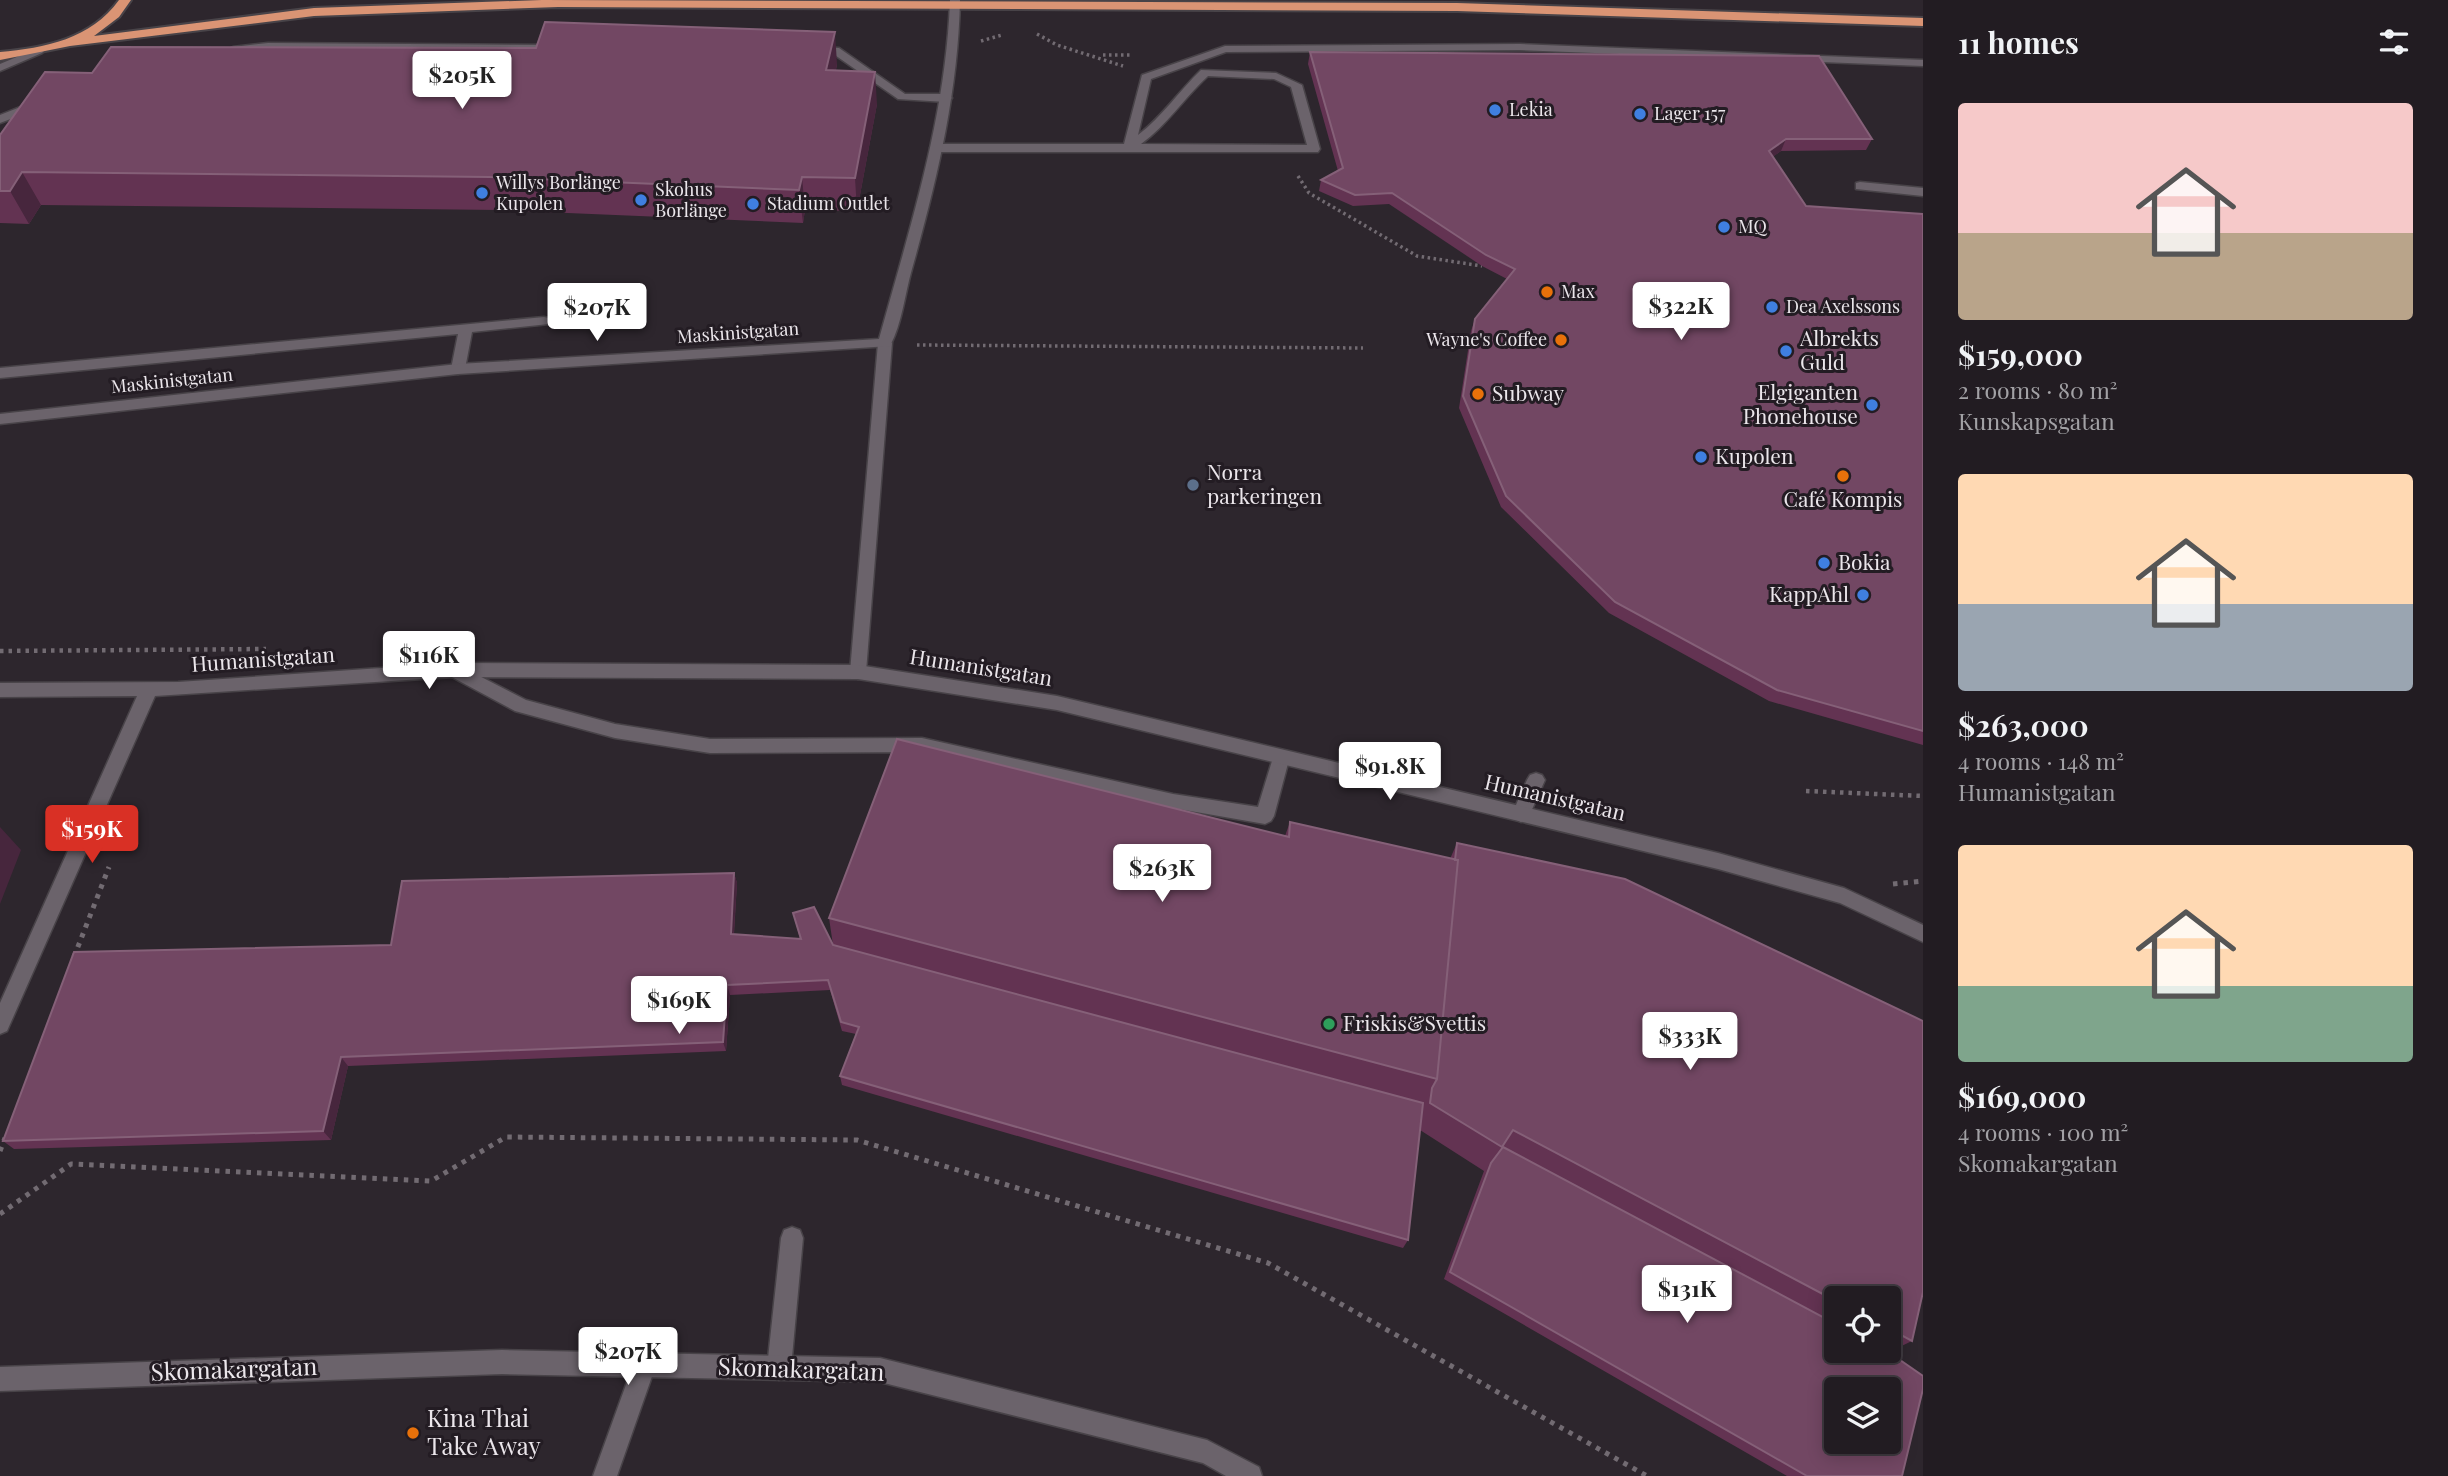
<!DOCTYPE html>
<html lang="en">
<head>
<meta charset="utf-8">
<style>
	body { margin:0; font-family:"Playfair Display",serif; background:#2e292f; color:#f1f3f6; height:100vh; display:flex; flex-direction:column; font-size:26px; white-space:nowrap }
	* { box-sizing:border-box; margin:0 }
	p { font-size:23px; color:#a2a1a5 }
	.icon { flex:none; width:38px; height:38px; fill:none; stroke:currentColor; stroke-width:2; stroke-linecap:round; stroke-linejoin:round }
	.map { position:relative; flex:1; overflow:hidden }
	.sheet { display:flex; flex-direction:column; background:#221c22; width:525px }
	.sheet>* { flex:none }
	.controls { position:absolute; left:1824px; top:1286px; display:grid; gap:14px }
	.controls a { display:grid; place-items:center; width:77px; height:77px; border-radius:7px; background:#221c22; box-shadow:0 4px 18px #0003,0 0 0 2px #3f3a40; font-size:35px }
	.price { position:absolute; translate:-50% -60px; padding:0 16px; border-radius:7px; background:#fff; color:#222; font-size:23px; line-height:46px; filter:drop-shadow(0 2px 4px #0008) }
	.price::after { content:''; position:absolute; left:50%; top:42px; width:21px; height:16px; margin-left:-10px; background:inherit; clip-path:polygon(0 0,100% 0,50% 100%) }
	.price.selected { background:#d93025; color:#fff }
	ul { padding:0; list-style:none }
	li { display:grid; align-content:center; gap:14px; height:371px; padding:0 35px }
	li span { display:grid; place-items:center; height:217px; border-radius:7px; color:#555 }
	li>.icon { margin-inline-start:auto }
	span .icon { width:126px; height:126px; fill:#fffc; stroke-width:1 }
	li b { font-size:30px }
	h2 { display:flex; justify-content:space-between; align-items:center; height:84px; padding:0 35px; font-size:30px }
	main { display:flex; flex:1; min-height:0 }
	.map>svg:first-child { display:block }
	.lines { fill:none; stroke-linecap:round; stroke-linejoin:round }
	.service-casing { stroke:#484348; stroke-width:3 }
	.minor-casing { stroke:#484348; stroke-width:3 }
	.tertiary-casing { stroke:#484348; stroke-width:3 }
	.trunk-casing { stroke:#484348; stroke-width:4 }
	.path-far2 { stroke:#726b72; stroke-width:3.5; stroke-dasharray:2.5 3.5; stroke-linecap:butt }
	.path-far1 { stroke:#726b72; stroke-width:4.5; stroke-dasharray:3.5 5; stroke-linecap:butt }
	.path { stroke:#726b72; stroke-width:5; stroke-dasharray:4.5 6; stroke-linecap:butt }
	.service { fill:#6b636b; fill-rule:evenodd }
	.minor { fill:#6b636b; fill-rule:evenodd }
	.tertiary { fill:#6b636b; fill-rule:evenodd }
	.trunk { fill:#da9474; fill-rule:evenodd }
	.wall { fill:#633352; fill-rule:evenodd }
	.shaded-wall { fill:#47263d }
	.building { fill:#724763; stroke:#856078; stroke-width:2; fill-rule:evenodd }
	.shop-dot { fill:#3f7fe0; stroke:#231c23; stroke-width:2.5 }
	.food-dot { fill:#e8710a; stroke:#231c23; stroke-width:2.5 }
	.service-dot { fill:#5c6f8a; stroke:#231c23; stroke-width:2.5 }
	.leisure-dot { fill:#2e9e5b; stroke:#231c23; stroke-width:2.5 }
	.labels { text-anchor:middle; stroke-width:6; stroke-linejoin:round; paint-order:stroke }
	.far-poi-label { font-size:18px; fill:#ebe6eb; stroke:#231c23; text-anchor:start }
	.far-street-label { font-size:18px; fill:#ebe6eb; stroke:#231c23 }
	.poi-label { font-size:21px; fill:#ebe6eb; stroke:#231c23; text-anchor:start }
	.street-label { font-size:21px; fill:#ebe6eb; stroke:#231c23 }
	.near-street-label { font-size:24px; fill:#ebe6eb; stroke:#231c23 }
	.near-poi-label { font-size:24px; fill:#ebe6eb; stroke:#231c23; text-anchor:start }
</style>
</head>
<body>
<main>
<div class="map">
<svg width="1923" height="1476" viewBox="0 0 1923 1476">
	<rect width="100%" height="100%" fill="#2d262d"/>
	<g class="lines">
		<defs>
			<path id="service" d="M268 43 558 45 564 48 558 51 268 49 233 53 227 50 233 47Z
				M1520 44 1923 60V66L1520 50 1226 52 1151 79 1138 135C1162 117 1179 91 1201 70L1276 73 1302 85 1320 149 1318 152H936L930 148 936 144H1124L1142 75 1225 46ZM1208 76 1274 79 1291 87 1307 145 1141 144C1167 125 1184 98 1208 76Z
				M814 47 839 48 905 94H946L952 98 946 102 898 99 832 53 810 52V48Z
				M38 100 42 101V107L0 123V115Z
				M1860 182 1923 188V196L1856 189V183Z
				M544 317 549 318V324L472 332 465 369 458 374 451 369 458 334 0 378V368Z
				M885 339 892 343 866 672 858 679 850 672 878 343Z
				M454 663 526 700 615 724 710 739 922 738 1173 794 1258 807 1275 751H1287L1290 756 1274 816 1271 821 1265 824 1173 808 922 752 710 753 615 738 515 711 448 675 446 670 448 665Z
				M1536 773 1542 775 1545 780 1530 814 1527 819 1521 822 1515 819 1512 814 1527 780 1530 775Z
				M792 1227 800 1230 803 1238 791 1368 787 1376 779 1380 771 1376 767 1368 781 1238 784 1230Z
				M644 1353 652 1357 656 1365 617 1476H593L636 1357Z"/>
			<path id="minor" d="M950 0H960C958 93 937 180 912 269 905 293 902 324 890 346L458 374 0 424V414L458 364 879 339C910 227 946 117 950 0Z
				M454 663 858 665 1057 696 1718 853 1844 888 1923 925V942L1840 903 1718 869 1057 710 858 679 454 677 155 696 7 1031 0 1034V1003L137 696 0 697V683L178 682Z
				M502 1350 880 1358 1207 1440 1259 1467 1262 1476H1226L1203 1463 880 1382 502 1374 0 1391V1367Z"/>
			<path id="tertiary" d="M38 48 44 51 42 53 0 71V64Z"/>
			<path id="trunk" d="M119 0H131L119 17 94 36 314 8 542 0 1457 3 1923 18V26L1457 11 558 7 314 16 70 46 0 60V52C45 48 91 39 119 0Z"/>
		</defs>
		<use href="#service" class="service-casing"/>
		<use href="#minor" class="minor-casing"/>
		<use href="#tertiary" class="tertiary-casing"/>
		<use href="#trunk" class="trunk-casing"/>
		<path class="path-far2" d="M1037 34 1057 45 1123 66
			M981 41 1002 35
			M1103 55H1133
			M1298 176 1309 193 1417 256 1482 266
			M917 345 1363 348"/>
		<path class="path-far1" d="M0 651 266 649
			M1806 791 1923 796"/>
		<path class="path" d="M1893 884 1923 881
			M74 957 109 867
			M0 1151 5 1138
			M0 1214 71 1164 431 1181 506 1137 857 1140 1268 1263 1647 1476"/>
		<use href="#service" class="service"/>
		<use href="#minor" class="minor"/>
		<use href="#tertiary" class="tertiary"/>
		<use href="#trunk" class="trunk"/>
	</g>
	<path class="wall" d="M1310 52 1872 139 1866 150 1781 151 1772 157 1806 206 1923 214V745L1769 701 1609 613 1501 507 1459 408 1471 331 1475 319 1507 279 1482 266 1389 204 1353 206 1319 191 1321 180 1338 171 1308 64Z
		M837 64 836 70 877 104 857 211 805 210 803 223 499 210 41 205 29 224 0 223V135L92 73Z
		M897 739 1285 836 1290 822 1450 859 1457 843 1625 879 1923 1021V1292L1912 1341 1889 1352 1923 1376V1389L1902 1476H1787L1444 1279 1484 1171 1420 1130 1408 1240 1403 1248 842 1085 840 1076 856 1034 842 1031 830 990 730 995 726 1051 348 1066 331 1140 14 1149 3 1141 74 952 391 945 402 881 734 873 737 883 734 934 800 939 793 913 814 907 833 945 829 918ZM1836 1298H1888V1351H1836ZM1836 1390H1888V1442H1836Z"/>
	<path class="shaded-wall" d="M835 32 837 64 829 102 826 70Z
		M875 72 877 104 857 211 855 178Z
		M1786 139 1781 151 1764 163 1769 151Z
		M22 172 41 205 29 224 10 191Z
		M802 177 805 210 803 223 799 190Z
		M0 827 21 850 0 904Z
		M734 873 737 883 733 944 731 934Z
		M727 985 730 995 726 1051 723 1042Z
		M341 1057 348 1066 331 1140 323 1131Z"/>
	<path class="building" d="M545 22 835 32 826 70 875 72 855 178 802 177 799 190 490 177 22 172 10 191H0V135L45 72 92 73 111 47 536 48Z
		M1310 52 1819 56 1872 139H1786L1769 151 1806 206 1923 214V731L1777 690 1615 602 1506 496 1463 396 1475 319 1515 269 1486 255 1392 193 1355 195 1321 180 1343 168Z
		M897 739 1289 837 1290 822 1458 860 1437 1079 829 918Z
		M1457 843 1625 879 1923 1021V1292L1912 1341 1888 1328V1298H1836V1301L1513 1130 1502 1147 1430 1103 1432 1088 1437 1079 1458 860H1455Z
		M734 873 731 934 801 939 793 913 814 907 833 945 1423 1103 1408 1240 840 1076 859 1027 841 1022 828 980 727 985 723 1042 341 1057 323 1131 3 1141 74 952 391 945 402 881Z
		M1503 1147 1836 1324V1351H1887L1923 1376V1389L1902 1476H1807L1450 1272 1491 1163ZM1836 1390H1888V1442H1836Z"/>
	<g class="shop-dot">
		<circle cx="1495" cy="110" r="7"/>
		<circle cx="1640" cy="114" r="7"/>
		<circle cx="482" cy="193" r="7"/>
		<circle cx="641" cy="200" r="7"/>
		<circle cx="753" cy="204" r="7"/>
		<circle cx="1724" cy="227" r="7"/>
		<circle cx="1772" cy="307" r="7"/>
		<circle cx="1786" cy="351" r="7"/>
		<circle cx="1872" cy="405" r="7"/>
		<circle cx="1701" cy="457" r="7"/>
		<circle cx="1824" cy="563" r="7"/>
		<circle cx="1863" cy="595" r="7"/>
	</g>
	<g class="food-dot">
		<circle cx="1547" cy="292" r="7"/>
		<circle cx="1561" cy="340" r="7"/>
		<circle cx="1478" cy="394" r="7"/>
		<circle cx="1843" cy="476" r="7"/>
		<circle cx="413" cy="1433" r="7"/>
	</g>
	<circle class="service-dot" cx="1193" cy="485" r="7"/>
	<circle class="leisure-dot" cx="1329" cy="1024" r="7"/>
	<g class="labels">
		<g class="far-poi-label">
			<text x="1509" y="116">Lekia</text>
			<text x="1654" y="120">Lager 157</text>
			<text x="496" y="189">Willys Borlänge<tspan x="496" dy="21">Kupolen</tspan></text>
			<text x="655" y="196">Skohus<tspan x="655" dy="21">Borlänge</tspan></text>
			<text x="767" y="210">Stadium Outlet</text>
			<text x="1738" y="233">MQ</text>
			<text x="1561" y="298">Max</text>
			<text x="1786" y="313">Dea Axelssons</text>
			<text x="1547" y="346" text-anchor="end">Wayne's Coffee</text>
		</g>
		<g class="far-street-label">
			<text transform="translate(738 333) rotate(-4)" y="6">Maskinistgatan</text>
			<text transform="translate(172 381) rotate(-6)" y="6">Maskinistgatan</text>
		</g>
		<g class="poi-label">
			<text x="1800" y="346">Albrekts<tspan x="1800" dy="24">Guld</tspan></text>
			<text x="1858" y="400" text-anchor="end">Elgiganten<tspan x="1858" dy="24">Phonehouse</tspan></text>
			<text x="1492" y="401">Subway</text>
			<text x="1715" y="464">Kupolen</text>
			<text x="1207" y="480">Norra<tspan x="1207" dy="24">parkeringen</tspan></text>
			<text x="1843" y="507" text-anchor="middle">Café Kompis</text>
			<text x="1838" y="570">Bokia</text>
			<text x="1849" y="602" text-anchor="end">KappAhl</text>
			<text x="1343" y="1031">Friskis&amp;Svettis</text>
		</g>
		<g class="street-label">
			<text transform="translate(263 660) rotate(-4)" y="7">Humanistgatan</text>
			<text transform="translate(981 668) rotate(9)" y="7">Humanistgatan</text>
			<text transform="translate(1555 798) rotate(13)" y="7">Humanistgatan</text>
		</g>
		<g class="near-street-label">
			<text transform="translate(234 1370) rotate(-2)" y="8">Skomakargatan</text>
			<text transform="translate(801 1370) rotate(2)" y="8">Skomakargatan</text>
		</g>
		<g class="near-poi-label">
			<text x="427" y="1427">Kina Thai<tspan x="427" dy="28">Take Away</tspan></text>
		</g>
	</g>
</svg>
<div class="controls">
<a><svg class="icon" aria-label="locate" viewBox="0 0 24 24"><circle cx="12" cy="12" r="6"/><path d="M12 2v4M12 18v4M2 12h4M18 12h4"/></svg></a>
<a><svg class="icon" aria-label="layers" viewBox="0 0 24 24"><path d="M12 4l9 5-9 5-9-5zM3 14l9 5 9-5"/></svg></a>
</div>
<b class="price" style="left:462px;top:111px">$205K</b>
<b class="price" style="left:1681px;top:342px">$322K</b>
<b class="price" style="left:597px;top:343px">$207K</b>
<b class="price" style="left:429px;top:691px">$116K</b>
<b class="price" style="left:1390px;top:802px">$91.8K</b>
<b class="price selected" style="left:92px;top:865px">$159K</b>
<b class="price" style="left:1162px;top:904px">$263K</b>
<b class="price" style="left:679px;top:1036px">$169K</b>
<b class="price" style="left:1690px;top:1072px">$333K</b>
<b class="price" style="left:1687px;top:1325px">$131K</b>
<b class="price" style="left:628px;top:1387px">$207K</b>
</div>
<section class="sheet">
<h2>11 homes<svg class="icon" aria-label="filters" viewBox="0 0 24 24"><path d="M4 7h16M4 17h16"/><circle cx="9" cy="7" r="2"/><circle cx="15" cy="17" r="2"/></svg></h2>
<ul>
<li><span style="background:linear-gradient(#f6c9c9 60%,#b9a48a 0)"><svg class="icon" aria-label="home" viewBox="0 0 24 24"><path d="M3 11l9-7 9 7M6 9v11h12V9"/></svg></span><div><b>$159,000</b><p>2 rooms · 80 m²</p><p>Kunskapsgatan</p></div></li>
<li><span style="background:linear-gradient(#ffd9b3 60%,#9aa5b1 0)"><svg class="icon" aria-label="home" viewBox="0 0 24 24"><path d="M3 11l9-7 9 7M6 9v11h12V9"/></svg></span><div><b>$263,000</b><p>4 rooms · 148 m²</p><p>Humanistgatan</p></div></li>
<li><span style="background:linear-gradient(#ffd9b3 65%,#7fa58c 0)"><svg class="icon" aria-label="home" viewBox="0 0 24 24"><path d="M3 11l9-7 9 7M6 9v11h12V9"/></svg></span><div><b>$169,000</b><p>4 rooms · 100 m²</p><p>Skomakargatan</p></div></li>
</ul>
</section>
</main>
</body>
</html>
